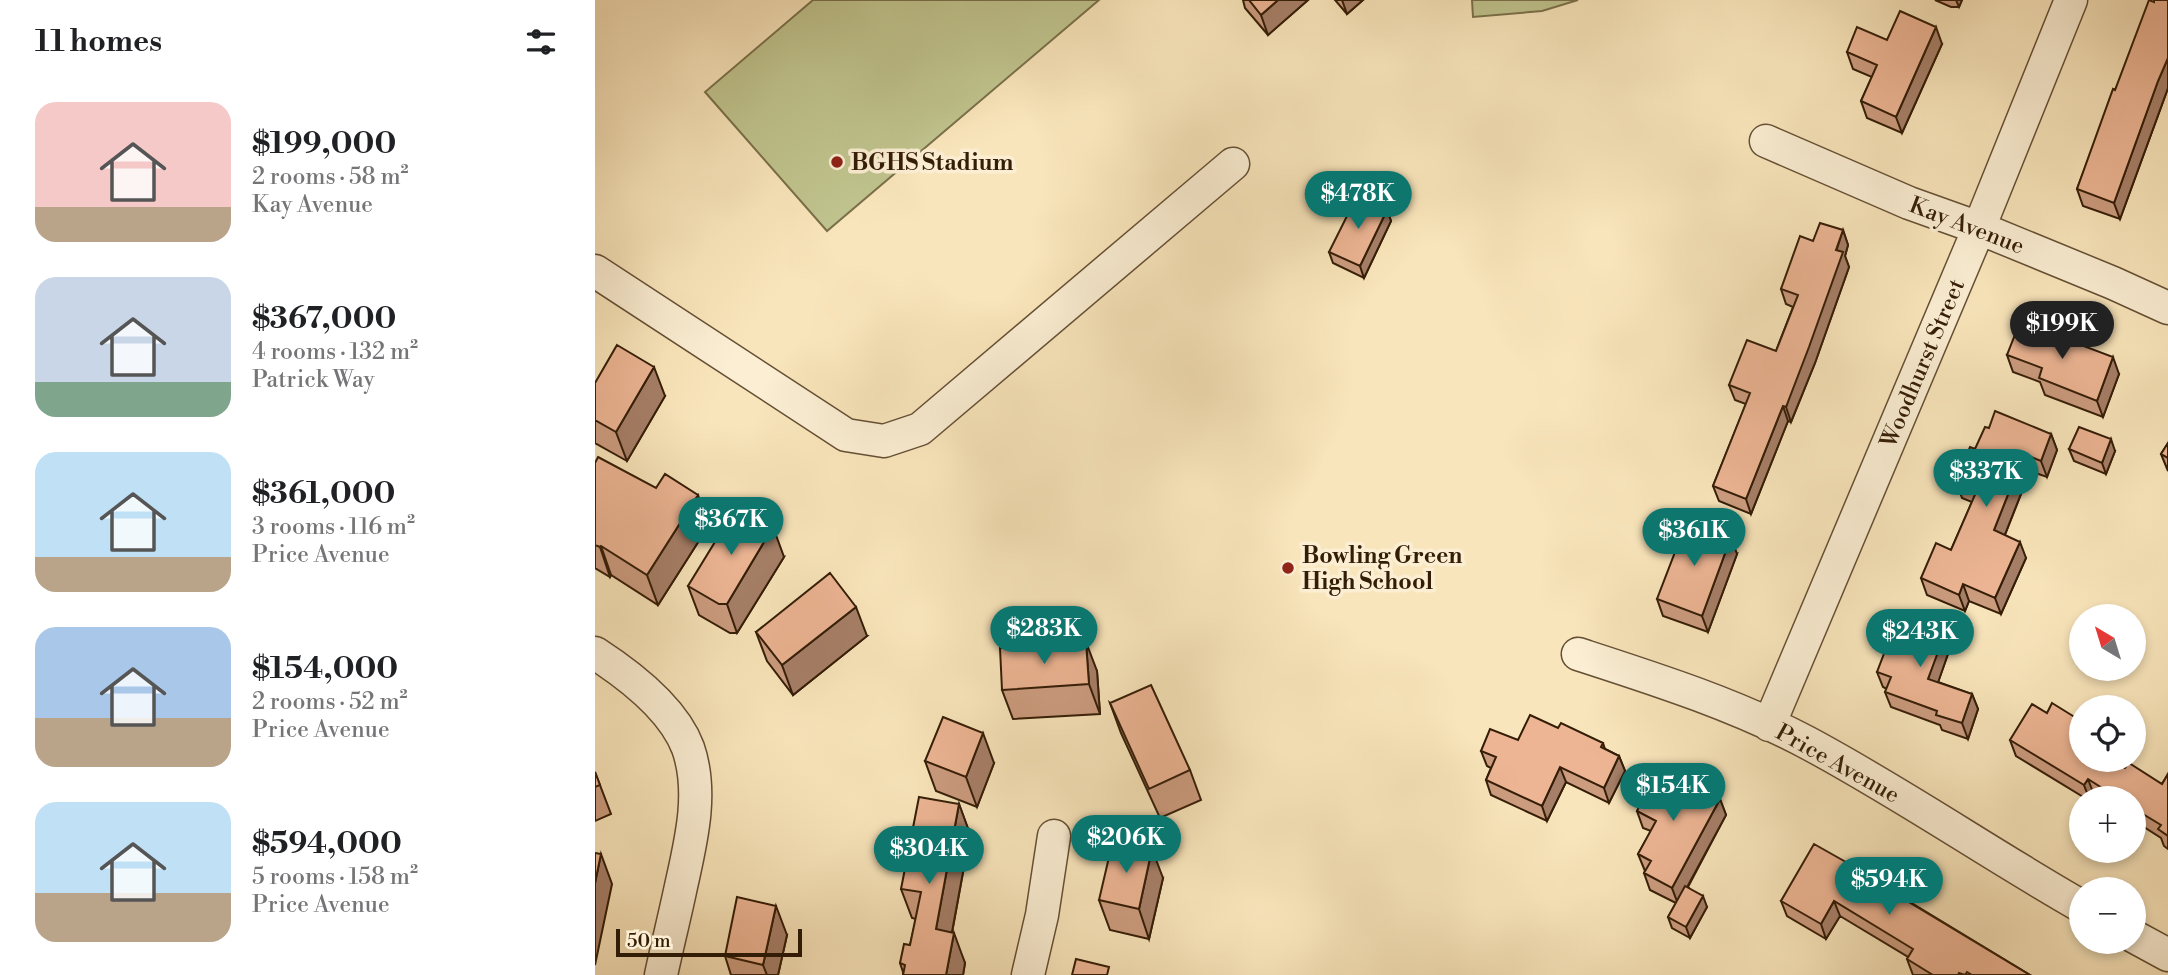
<!DOCTYPE html>
<html lang="en">
<head>
<meta charset="utf-8">
<style>
	body { margin:0; font-family:"Libre Bodoni",serif; background:#f2f2f2; color:#202124; height:100vh; display:flex; flex-direction:column; font-size:26px; white-space:nowrap }
	* { box-sizing:border-box; margin:0 }
	p { font-size:23px; color:#757577 }
	.icon { flex:none; width:38px; height:38px; fill:none; stroke:currentColor; stroke-width:2; stroke-linecap:round; stroke-linejoin:round }
	.map { position:relative; flex:1; overflow:hidden }
	.drawer { display:flex; flex-direction:column; background:#fff; width:595px }
	.drawer>* { flex:none }
	.needle { width:46px; rotate:322deg }
	.fabs { position:absolute; left:1474px; top:604px; display:grid; gap:14px }
	.fabs a { display:grid; place-items:center; width:77px; height:77px; border-radius:50%; background:#fff; box-shadow:0 4px 10px #0003; font-size:35px }
	.scale { position:absolute; left:21px; bottom:18px; width:186px; box-sizing:border-box; padding-left:7px; border:4px solid #341d07; border-top:0; font-size:19px; line-height:24px; white-space:nowrap; color:#341d07; -webkit-text-stroke:5px #fbeed3; paint-order:stroke }
	.price { position:absolute; translate:-50% -60px; padding:0 16px; border-radius:24px; background:#0f766e; color:#fff; font-size:23px; line-height:46px; filter:drop-shadow(0 2px 4px #0008) }
	.price::after { content:''; position:absolute; left:50%; top:42px; width:21px; height:16px; margin-left:-10px; background:inherit; clip-path:polygon(0 0,100% 0,50% 100%) }
	.price.current { background:#222; color:#fff }
	ul { padding:0; list-style:none }
	li { display:flex; align-items:center; gap:21px; height:175px; padding:0 35px }
	li span { display:grid; place-items:center; flex:none; width:196px; height:140px; border-radius:21px; color:#555 }
	li>.icon { margin-inline-start:auto }
	span .icon { width:84px; height:84px; fill:#fffc; stroke-width:1 }
	li b { font-size:30px }
	h2 { display:flex; justify-content:space-between; align-items:center; height:84px; padding:0 35px; font-size:30px }
	main { display:flex; flex:1; min-height:0 }
	.map>svg:first-child { display:block }
	.green { fill:#c0c48e; stroke:#7a704a; stroke-width:2 }
	.lines { fill:none; stroke-linecap:round; stroke-linejoin:round }
	.minor-casing { stroke:#654f34; stroke-width:35 }
	.minor { stroke:#fbeed3; stroke-width:32 }
	.wall { fill:#cc9c7f; stroke:#341d07; stroke-width:2 }
	.shaded-wall { fill:#a67f68; stroke:#341d07; stroke-width:2 }
	.building { fill:#edb594; stroke:#341d07; stroke-width:2 }
	.poi-dot { fill:#8f2418; stroke:#fbeed3; stroke-width:2.5 }
	.labels { text-anchor:middle; stroke-width:7; stroke-linejoin:round; paint-order:stroke }
	.poi-label { font-size:23px; font-weight:bold; fill:#341d07; stroke:#fbeed3; text-anchor:start }
	.street-label { font-size:23px; fill:#341d07; stroke:#fbeed3 }
</style>
</head>
<body>
<main>
<section class="drawer">
<h2>11 homes<svg class="icon" aria-label="filters" viewBox="0 0 24 24"><path d="M4 7h16M4 17h16"/><circle cx="9" cy="7" r="2"/><circle cx="15" cy="17" r="2"/></svg></h2>
<ul>
<li><span style="background:linear-gradient(#f6c9c9 75%,#b9a48a 0)"><svg class="icon" aria-label="home" viewBox="0 0 24 24"><path d="M3 11l9-7 9 7M6 9v11h12V9"/></svg></span><div><b>$199,000</b><p>2 rooms · 58 m²</p><p>Kay Avenue</p></div></li>
<li><span style="background:linear-gradient(#c9d6e8 75%,#7fa58c 0)"><svg class="icon" aria-label="home" viewBox="0 0 24 24"><path d="M3 11l9-7 9 7M6 9v11h12V9"/></svg></span><div><b>$367,000</b><p>4 rooms · 132 m²</p><p>Patrick Way</p></div></li>
<li><span style="background:linear-gradient(#bfe0f5 75%,#b9a48a 0)"><svg class="icon" aria-label="home" viewBox="0 0 24 24"><path d="M3 11l9-7 9 7M6 9v11h12V9"/></svg></span><div><b>$361,000</b><p>3 rooms · 116 m²</p><p>Price Avenue</p></div></li>
<li><span style="background:linear-gradient(#a9c7e8 65%,#b9a48a 0)"><svg class="icon" aria-label="home" viewBox="0 0 24 24"><path d="M3 11l9-7 9 7M6 9v11h12V9"/></svg></span><div><b>$154,000</b><p>2 rooms · 52 m²</p><p>Price Avenue</p></div></li>
<li><span style="background:linear-gradient(#bfe0f5 65%,#b9a48a 0)"><svg class="icon" aria-label="home" viewBox="0 0 24 24"><path d="M3 11l9-7 9 7M6 9v11h12V9"/></svg></span><div><b>$594,000</b><p>5 rooms · 158 m²</p><p>Price Avenue</p></div></li>
</ul>
</section>
<div class="map">
<svg width="1573" height="975" viewBox="0 0 1573 975">
	<rect width="100%" height="100%" fill="#f9e5bb"/>
	<filter id="stains"><feTurbulence type="fractalNoise" baseFrequency=".00286" numOctaves="4"/><feColorMatrix values="0 0 0 0 .2 0 0 0 0 .09 0 0 0 0 .02 0 0 0 .5 -.17"/></filter>
	<radialGradient id="worn" r=".72"><stop offset=".6" stop-color="#630" stop-opacity="0"/><stop offset="1" stop-color="#630" stop-opacity=".3"/></radialGradient>
	<path class="green" d="M218 0H504L232 231 110 92Z
		M877 0H983L947 11 878 17Z"/>
	<g class="lines">
		<defs>
			<path id="minor" d="M1171 141 1314 203 1384 228 1518 283 1573 308
				M0 271 251 435 289 441 325 429 638 164
				M0 653C34 675 78 708 93 748 109 794 95 845 85 891 79 919 72 947 66 975
				M983 654C1060 679 1139 704 1211 742 1305 792 1393 853 1486 906
				M1174 725 1384 228 1476 0
				M1538 936 1573 955
				M433 975 447 915 459 836"/>
		</defs>
		<use href="#minor" class="minor-casing"/>
		<use href="#minor" class="minor"/>
	</g>
	<path class="wall" d="M648 0H713L673 35 650 8Z
		M740 0H768L752 14Z
		M1340 0H1367L1364 7H1356Z
		M1573 0V88L1525 219 1488 206 1482 189 1520 90Z
		M1292 40 1347 44 1307 133 1272 118 1266 101 1277 77 1258 69 1252 52Z
		M792 210 796 221 769 278 738 263 734 252Z
		M1248 230 1253 245 1250 256 1254 267 1220 363 1196 422 1193 421 1156 514 1124 501 1118 486 1151 404 1140 400 1134 385 1181 351 1198 307 1191 304 1186 289 1218 241Z
		M1412 355 1524 374 1508 417 1450 395 1445 382 1418 372Z
		M0 383 70 396 32 461 0 443Z
		M1394 428 1456 434 1462 450 1452 477 1435 471 1410 535 1431 558 1406 614 1374 601 1370 611 1332 595 1326 578 1356 550 1377 502 1367 498 1361 481Z
		M1573 443V471L1566 454Z
		M1474 449 1520 451 1511 474 1479 461Z
		M0 463 114 525 63 605 16 575 15 577 0 568Z
		M1142 554 1113 632 1068 616 1062 599Z
		M189 557 142 633H135L104 615 93 586Z
		M161 632 272 636 198 695 172 661Z
		M1354 643V651L1343 682 1377 694 1383 709 1373 739 1347 730 1345 725 1296 707 1290 692 1292 689 1288 687 1282 672Z
		M502 671 505 714 418 719 407 690Z
		M515 703 595 770 606 800 565 818 526 733Z
		M1452 713 1486 760 1530 768 1567 784 1573 774V849L1569 846 1566 838 1538 820V798H1503L1499 795 1497 798H1490L1421 756 1415 740Z
		M963 728 1008 743 1010 749 1024 756 1030 771 1014 803 971 782 952 821 896 795 891 780 896 768 892 766 886 751Z
		M330 761 399 763 382 807 341 791Z
		M0 772 16 814 0 821Z
		M1050 783 1125 799 1131 815 1093 887 1112 907 1095 938 1077 928 1073 917 1081 903 1055 890 1049 873 1050 871 1043 854 1056 831 1048 828 1042 811 1053 790Z
		M364 804 375 834 357 933 370 963 368 975H308V972L305 963 315 945 321 919 317 918 306 889Z
		M568 878 554 939 515 930 504 900Z
		M1297 891 1435 975H1318L1312 959 1313 957 1245 916 1231 939 1192 916 1186 901Z
		M192 935 183 975H136L130 956Z"/>
	<path class="shaded-wall" d="M683 0H713L673 35 666 15Z
		M747 0H768L752 14Z
		M1361 0H1367L1364 7Z
		M1341 27 1347 44 1307 133 1301 117Z
		M1573 58V88L1525 219 1519 203 1563 81Z
		M792 210 796 221 769 278 765 266Z
		M1248 230 1253 245 1250 256 1254 267 1220 363 1196 422 1191 407Z
		M1518 357 1524 374 1508 417 1502 401Z
		M59 367 70 396 32 461 21 432Z
		M1188 406 1193 421 1156 514 1151 499Z
		M1456 434 1462 450 1452 477 1446 461Z
		M1516 439 1520 451 1511 474 1507 463Z
		M1429 454 1435 471 1405 547 1399 530Z
		M103 495 114 525 63 605 52 575Z
		M178 527 189 557 142 633 132 604Z
		M1136 537 1142 554 1113 632 1107 616Z
		M1425 542 1431 558 1406 614 1400 598Z
		M6 546 16 575 15 577 5 547Z
		M1368 584 1374 601 1370 611 1364 595Z
		M261 607 272 636 198 695 187 665Z
		M1349 628 1354 643V651L1339 694 1333 679Z
		M491 642 502 671 505 714 494 684Z
		M1377 694 1383 709 1373 739 1367 723Z
		M1486 728V754L1480 737Z
		M388 733 399 763 382 807 371 777Z
		M1024 756 1030 771 1014 803 1009 788Z
		M965 767 971 782 952 821 947 806Z
		M1493 779 1499 795 1497 798H1494L1489 785Z
		M1125 799 1131 815 1083 904 1077 888Z
		M364 804 375 834 352 959 341 929Z
		M557 849 568 878 554 939 544 909Z
		M6 854 17 884 0 965V883Z
		M1108 896 1112 907 1095 938 1091 927Z
		M1239 901 1245 916 1231 939 1226 924Z
		M181 906 192 935 183 975H172L168 965Z
		M359 933 370 963 368 975H351Z"/>
	<path class="building" d="M654 0H683L666 15Z
		M1554 0 1559 2V0H1573V58L1563 81 1519 203 1482 189 1518 89 1520 90Z
		M1305 11 1341 27 1301 117 1266 101 1282 65 1252 52 1262 27 1292 40Z
		M762 196 792 210 765 266 734 252Z
		M1225 223 1248 230 1241 250 1248 252 1214 347 1191 407 1188 406 1151 499 1118 486 1155 393 1134 385 1152 340 1181 351 1203 295 1186 289 1205 236 1218 241Z
		M1425 322 1518 357 1502 401 1444 378 1447 368 1412 355Z
		M22 345 59 367 21 432 0 420V383Z
		M1400 411 1456 434 1446 461 1429 454 1399 530 1425 542 1400 598 1368 584 1364 595 1326 578 1341 543 1356 550 1382 490 1361 481 1375 447 1380 449 1390 427 1394 428Z
		M1484 427 1516 439 1507 463 1474 449Z
		M1573 443V458L1566 454Z
		M3 457 61 488 70 474 103 495 52 575 6 546 5 547 0 545V463Z
		M142 506 178 527 132 604H124L93 586Z
		M1092 521 1136 537 1107 616 1062 599Z
		M235 573 261 607 187 665 161 632Z
		M1305 612 1349 628V636L1333 679 1377 694 1367 723 1341 715 1342 711 1290 692 1296 677 1282 672Z
		M491 642 494 684 407 690 405 648Z
		M556 685 595 770 554 789 515 703Z
		M1457 703 1486 721V728L1480 737 1486 741V760H1516L1530 768 1534 763 1567 784 1573 774V836L1563 829 1566 825 1538 808V798H1523L1493 779 1489 785 1415 740 1437 704 1452 713Z
		M935 715 963 728 966 723 1008 743 1006 747 1024 756 1009 788 965 767 947 806 891 780 901 757 886 751 895 729 923 740Z
		M348 717 388 733 371 777 330 761Z
		M1060 765 1125 799 1077 888 1049 873 1056 861 1043 854 1061 821 1042 811 1055 786 1050 783Z
		M0 772 5 785 0 787Z
		M324 797 364 804 341 929 359 933 351 975H308L310 965 305 963 309 944 315 945 326 892 306 889Z
		M518 840 557 849 544 909 504 900Z
		M1219 844 1295 887 1294 890 1435 975H1377L1372 972 1370 975 1364 973 1363 975H1338L1312 959 1318 949 1239 901 1226 924 1186 901Z
		M0 853 6 854 0 883Z
		M1090 886 1108 896 1091 927 1073 917Z
		M142 897 181 906 168 965 130 956Z
		M481 959 514 967 512 975H477Z"/>
	<g class="poi-dot">
		<circle cx="242" cy="162" r="7"/>
		<circle cx="693" cy="568" r="7"/>
	</g>
	<g class="labels">
		<g class="poi-label">
			<text x="256" y="170">BGHS Stadium</text>
			<text x="707" y="563">Bowling Green<tspan x="707" dy="26">High School</tspan></text>
		</g>
		<g class="street-label">
			<text transform="translate(1372 225) rotate(21)" y="8">Kay Avenue</text>
			<text transform="translate(1327 363) rotate(-67)" y="8">Woodhurst Street</text>
			<text transform="translate(1243 763) rotate(29)" y="8">Price Avenue</text>
		</g>
	</g>
	<rect width="100%" height="100%" filter="url(#stains)"/>
	<rect width="100%" height="100%" fill="url(#worn)"/>
</svg>
<div class="fabs">
<a><svg class="needle" viewBox="-14 -14 28 28"><path d="M0-13l5 13h-10z" fill="#e53935"/><path d="M0 13l5-13h-10z" fill="#757577"/></svg></a>
<a><svg class="icon" aria-label="locate" viewBox="0 0 24 24"><circle cx="12" cy="12" r="6"/><path d="M12 2v4M12 18v4M2 12h4M18 12h4"/></svg></a>
<a>+</a>
<a>−</a>
</div>
<div class="scale">50 m</div>
<b class="price" style="left:763px;top:231px">$478K</b>
<b class="price current" style="left:1467px;top:361px">$199K</b>
<b class="price" style="left:1391px;top:509px">$337K</b>
<b class="price" style="left:136px;top:557px">$367K</b>
<b class="price" style="left:1099px;top:568px">$361K</b>
<b class="price" style="left:449px;top:666px">$283K</b>
<b class="price" style="left:1325px;top:669px">$243K</b>
<b class="price" style="left:1078px;top:823px">$154K</b>
<b class="price" style="left:531px;top:875px">$206K</b>
<b class="price" style="left:334px;top:886px">$304K</b>
<b class="price" style="left:1294px;top:917px">$594K</b>
</div>
</main>
</body>
</html>
